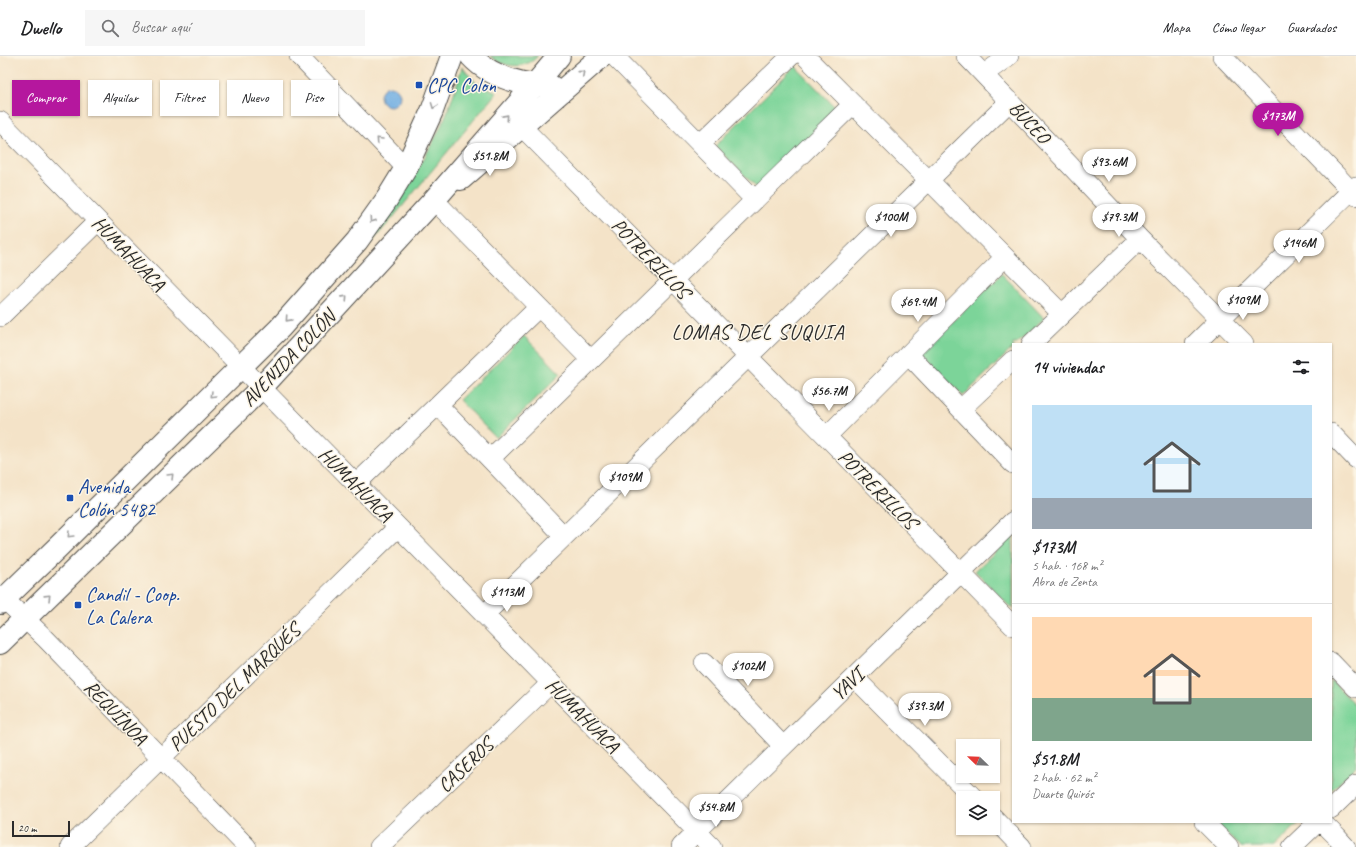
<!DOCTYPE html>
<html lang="es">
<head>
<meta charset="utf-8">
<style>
	body { margin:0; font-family:Caveat,sans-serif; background:#f6f6f6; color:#202124; height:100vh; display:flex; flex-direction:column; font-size:15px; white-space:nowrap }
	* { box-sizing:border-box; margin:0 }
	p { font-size:13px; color:#757577 }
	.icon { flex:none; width:22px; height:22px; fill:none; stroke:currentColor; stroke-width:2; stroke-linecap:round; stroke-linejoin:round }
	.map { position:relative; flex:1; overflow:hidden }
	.details { position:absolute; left:1012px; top:287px; width:320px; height:480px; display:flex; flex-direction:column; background:#fff; border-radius:0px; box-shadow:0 1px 3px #0004 }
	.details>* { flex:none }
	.top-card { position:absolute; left:12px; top:24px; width:380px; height:36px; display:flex; gap:8px }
	.needle { width:26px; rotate:293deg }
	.fabs { position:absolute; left:956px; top:683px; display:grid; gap:8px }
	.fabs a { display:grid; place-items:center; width:44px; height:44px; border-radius:0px; background:#fff; box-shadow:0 1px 3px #0004; font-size:20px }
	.scale { position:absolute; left:12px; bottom:10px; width:58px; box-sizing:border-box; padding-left:4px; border:2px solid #2b2b2b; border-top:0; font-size:11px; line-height:14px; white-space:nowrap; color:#2b2b2b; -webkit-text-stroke:3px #fcf5e5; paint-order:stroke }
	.price { position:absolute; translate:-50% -34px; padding:0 9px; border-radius:14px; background:#fff; color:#222; font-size:13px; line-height:26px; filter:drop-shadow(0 1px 2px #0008) }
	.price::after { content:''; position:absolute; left:50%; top:24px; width:12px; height:9px; margin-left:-6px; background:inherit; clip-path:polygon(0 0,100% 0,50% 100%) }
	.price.current { background:#b5179e; color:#fff }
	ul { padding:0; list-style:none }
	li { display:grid; align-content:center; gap:8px; height:212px; padding:0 20px }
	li+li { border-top:1px solid #e0e0e0 }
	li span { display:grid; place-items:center; height:124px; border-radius:0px; color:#555 }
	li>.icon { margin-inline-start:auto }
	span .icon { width:72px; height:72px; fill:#fffc; stroke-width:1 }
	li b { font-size:17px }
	h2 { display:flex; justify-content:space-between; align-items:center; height:48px; padding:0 20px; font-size:17px }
	.tag { padding:0 14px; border-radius:0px; background:#fff; box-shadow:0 1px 3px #0004; font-size:14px; line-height:36px }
	.tag.current { background:#b5179e; color:#fff }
	header { display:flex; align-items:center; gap:24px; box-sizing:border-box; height:56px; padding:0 20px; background:#fff; border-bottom:1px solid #e0e0e0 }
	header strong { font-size:19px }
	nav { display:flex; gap:22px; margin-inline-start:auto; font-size:14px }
	.search { width:280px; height:36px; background:#f6f6f6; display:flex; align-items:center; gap:10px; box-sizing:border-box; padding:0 14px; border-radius:0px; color:#757577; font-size:15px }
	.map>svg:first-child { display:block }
	.green { fill:#7bd499; stroke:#538062 }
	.water { fill:#71aee3; stroke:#4e6c87 }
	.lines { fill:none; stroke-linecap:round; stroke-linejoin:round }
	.street-casing { stroke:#494743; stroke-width:20 }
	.secondary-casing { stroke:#494743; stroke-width:24 }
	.primary-casing { stroke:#494743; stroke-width:24 }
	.street { stroke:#fff; stroke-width:19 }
	.secondary { stroke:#fff; stroke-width:22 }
	.primary { stroke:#fff; stroke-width:22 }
	.oneway { stroke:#a0a0a0 }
	.transit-dot { fill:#1a4fb4; stroke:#fcf5e5; stroke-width:1.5 }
	.labels { text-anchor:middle; stroke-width:3; stroke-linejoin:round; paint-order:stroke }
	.transit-label { font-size:20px; fill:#164399; stroke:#fcf5e5; text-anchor:start }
	.street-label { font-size:20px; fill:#2b2b2b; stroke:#fcf5e5 }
	.neighbourhood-label { font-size:21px; letter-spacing:1px; fill:#2b2b2b; stroke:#fcf5e5 }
</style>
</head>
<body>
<header>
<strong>Dwello</strong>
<div class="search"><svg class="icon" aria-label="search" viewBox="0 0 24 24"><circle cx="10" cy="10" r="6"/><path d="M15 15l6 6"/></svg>Buscar aquí</div>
<nav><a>Mapa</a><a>Cómo llegar</a><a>Guardados</a></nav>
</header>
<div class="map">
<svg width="1356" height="791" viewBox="0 0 1356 791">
	<rect width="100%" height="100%" fill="#fcf5e5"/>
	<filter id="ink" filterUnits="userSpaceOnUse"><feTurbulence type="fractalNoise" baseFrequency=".025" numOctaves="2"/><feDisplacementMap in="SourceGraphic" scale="8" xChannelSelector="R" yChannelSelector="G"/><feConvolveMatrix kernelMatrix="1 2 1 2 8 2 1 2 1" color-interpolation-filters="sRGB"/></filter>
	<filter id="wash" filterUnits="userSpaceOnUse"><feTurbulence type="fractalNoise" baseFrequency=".012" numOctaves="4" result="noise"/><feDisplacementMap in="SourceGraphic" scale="16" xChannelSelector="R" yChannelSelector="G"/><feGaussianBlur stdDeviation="0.9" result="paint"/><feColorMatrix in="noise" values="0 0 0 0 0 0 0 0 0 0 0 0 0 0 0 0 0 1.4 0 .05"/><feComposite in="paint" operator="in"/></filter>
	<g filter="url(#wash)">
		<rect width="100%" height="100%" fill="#f4e3c8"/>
		<path class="green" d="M490 0H538C525 14 504 12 490 0Z
			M795 10 837 53 758 133 715 90Z
			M462 11 476 27 497 36 391 164 348 213C380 170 412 128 436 80 448 58 455 35 462 11Z
			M1002 218 1044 262 1017 288H1013V292L963 340 921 296Z
			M524 280 561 318 496 382 459 344Z
			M1013 479V554L975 515Z
			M1331 624 1356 650V711L1331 735Z
			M1216 766H1300L1274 791H1240Z"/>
		<path class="water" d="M380 40a10 10 0 1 1 20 0a10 10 0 1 1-20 0Z"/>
	</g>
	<g filter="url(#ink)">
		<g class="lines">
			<defs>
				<path id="street" d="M299 0 406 112
					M614 0 755 144
					M805 0 1062 258
					M966 0 1140 183 1244 288
					M1222 0 1356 140
					M984 18 1009 0
					M526 56 521 70 1013 570
					M0 65 712 791
					M700 88 791 0
					M434 144 591 304
					M0 261 98 165
					M1031 288 1140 183
					M1195 288 1356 130
					M908 298 1013 408
					M438 349 564 480
					M961 353 1013 304
					M1331 377 1356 403
					M827 380 1005 201
					M490 403 853 48
					M356 428 539 251
					M0 539 46 583 247 791
					M484 559 1010 45
					M1331 606 1356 632
					M704 607 783 690
					M854 621 974 742
					M1331 753 1356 729
					M993 761 1022 791
					M1204 766 1229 791
					M1322 766 1337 781 1346 791
					M70 791 398 471
					M379 791 551 627
					M681 791 1013 465
					M1292 791 1318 766"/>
				<path id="secondary" d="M471 0C491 22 523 29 552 31
					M461 123 602 0"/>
				<path id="primary" d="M0 547 58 491 280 272 357 185 387 143 406 112 432 55 452 0
					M0 587 261 332 434 144 544 18 559 0"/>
			</defs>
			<use href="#street" class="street-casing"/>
			<use href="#secondary" class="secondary-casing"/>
			<use href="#primary" class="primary-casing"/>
			<use href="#street" class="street"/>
			<use href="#secondary" class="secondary"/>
			<use href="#primary" class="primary"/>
		</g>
		<defs><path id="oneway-chevron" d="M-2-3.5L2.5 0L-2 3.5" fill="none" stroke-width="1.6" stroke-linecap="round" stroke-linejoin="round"/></defs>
		<g class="oneway">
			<use href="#oneway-chevron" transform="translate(582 17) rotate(-41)"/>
			<use href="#oneway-chevron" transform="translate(434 50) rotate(111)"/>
			<use href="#oneway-chevron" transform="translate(506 61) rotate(-48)"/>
			<use href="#oneway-chevron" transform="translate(379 84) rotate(-133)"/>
			<use href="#oneway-chevron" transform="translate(372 164) rotate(125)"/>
			<use href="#oneway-chevron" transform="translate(345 242) rotate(-48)"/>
			<use href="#oneway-chevron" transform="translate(288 263) rotate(132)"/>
			<use href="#oneway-chevron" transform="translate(213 339) rotate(135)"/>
			<use href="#oneway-chevron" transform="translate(171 420) rotate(-45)"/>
			<use href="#oneway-chevron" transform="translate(70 479) rotate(135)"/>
			<use href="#oneway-chevron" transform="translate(48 541) rotate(-44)"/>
		</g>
	</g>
	<g class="transit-dot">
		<rect x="415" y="25" width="8" height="8" rx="2"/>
		<rect x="66" y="438" width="8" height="8" rx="2"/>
		<rect x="74" y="545" width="8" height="8" rx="2"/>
	</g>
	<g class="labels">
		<g class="transit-label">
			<text x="427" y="36">CPC Colon</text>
			<text x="78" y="437">Avenida<tspan x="78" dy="23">Colón 5482</tspan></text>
			<text x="86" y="545">Candil - Coop.<tspan x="86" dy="23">La Calera</tspan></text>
		</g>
		<g class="street-label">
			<text transform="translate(1030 66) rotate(47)" y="7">BUCEO</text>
			<text transform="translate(129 197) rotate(46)" y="7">HUMAHUACA</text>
			<text transform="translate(651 202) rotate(46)" y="7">POTRERILLOS</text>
			<text transform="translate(288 302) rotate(-46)" y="7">AVENIDA COLÓN</text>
			<text transform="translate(356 428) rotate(45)" y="7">HUMAHUACA</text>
			<text transform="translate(878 433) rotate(45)" y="7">POTRERILLOS</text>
			<text transform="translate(847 628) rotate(-44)" y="7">YAVI</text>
			<text transform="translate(234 631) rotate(-44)" y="7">PUESTO DEL MARQUÉS</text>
			<text transform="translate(116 656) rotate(46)" y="7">REQUÍNOA</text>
			<text transform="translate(583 659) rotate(45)" y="7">HUMAHUACA</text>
			<text transform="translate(465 709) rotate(-44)" y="7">CASEROS</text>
		</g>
		<g class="neighbourhood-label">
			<text x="758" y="283">LOMAS DEL SUQUIA</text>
		</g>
	</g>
</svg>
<div class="fabs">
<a><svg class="needle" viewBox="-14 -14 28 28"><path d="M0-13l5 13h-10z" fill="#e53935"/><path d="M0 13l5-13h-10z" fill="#757577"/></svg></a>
<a><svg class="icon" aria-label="layers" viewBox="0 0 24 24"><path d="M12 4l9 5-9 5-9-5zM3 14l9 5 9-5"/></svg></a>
</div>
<div class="scale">20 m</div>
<b class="price current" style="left:1278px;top:81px">$173M</b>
<b class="price" style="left:490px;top:121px">$51.8M</b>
<b class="price" style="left:1109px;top:127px">$93.6M</b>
<b class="price" style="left:891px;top:182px">$100M</b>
<b class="price" style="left:1119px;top:182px">$79.3M</b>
<b class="price" style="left:1299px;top:208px">$146M</b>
<b class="price" style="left:1243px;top:265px">$109M</b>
<b class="price" style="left:918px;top:267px">$69.4M</b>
<b class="price" style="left:829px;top:356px">$56.7M</b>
<b class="price" style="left:625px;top:442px">$109M</b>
<b class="price" style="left:507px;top:557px">$113M</b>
<b class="price" style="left:748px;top:631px">$102M</b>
<b class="price" style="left:925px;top:671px">$39.3M</b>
<b class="price" style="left:716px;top:772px">$54.8M</b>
<div class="top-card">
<a class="tag current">Comprar</a>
<a class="tag">Alquilar</a>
<a class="tag">Filtros</a>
<a class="tag">Nuevo</a>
<a class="tag">Piso</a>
</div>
<section class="details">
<h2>14 viviendas<svg class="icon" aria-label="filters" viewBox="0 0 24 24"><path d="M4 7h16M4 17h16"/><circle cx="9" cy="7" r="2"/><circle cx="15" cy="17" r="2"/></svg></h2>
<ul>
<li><span style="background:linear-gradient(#bfe0f5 75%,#9aa5b1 0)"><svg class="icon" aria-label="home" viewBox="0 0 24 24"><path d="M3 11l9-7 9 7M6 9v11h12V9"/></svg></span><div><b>$173M</b><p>5 hab. · 168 m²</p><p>Abra de Zenta</p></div></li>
<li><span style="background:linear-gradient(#ffd9b3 65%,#7fa58c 0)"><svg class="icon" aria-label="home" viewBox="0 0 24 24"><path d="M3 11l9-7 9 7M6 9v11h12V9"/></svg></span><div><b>$51.8M</b><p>2 hab. · 62 m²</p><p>Duarte Quirós</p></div></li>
</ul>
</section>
</div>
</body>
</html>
